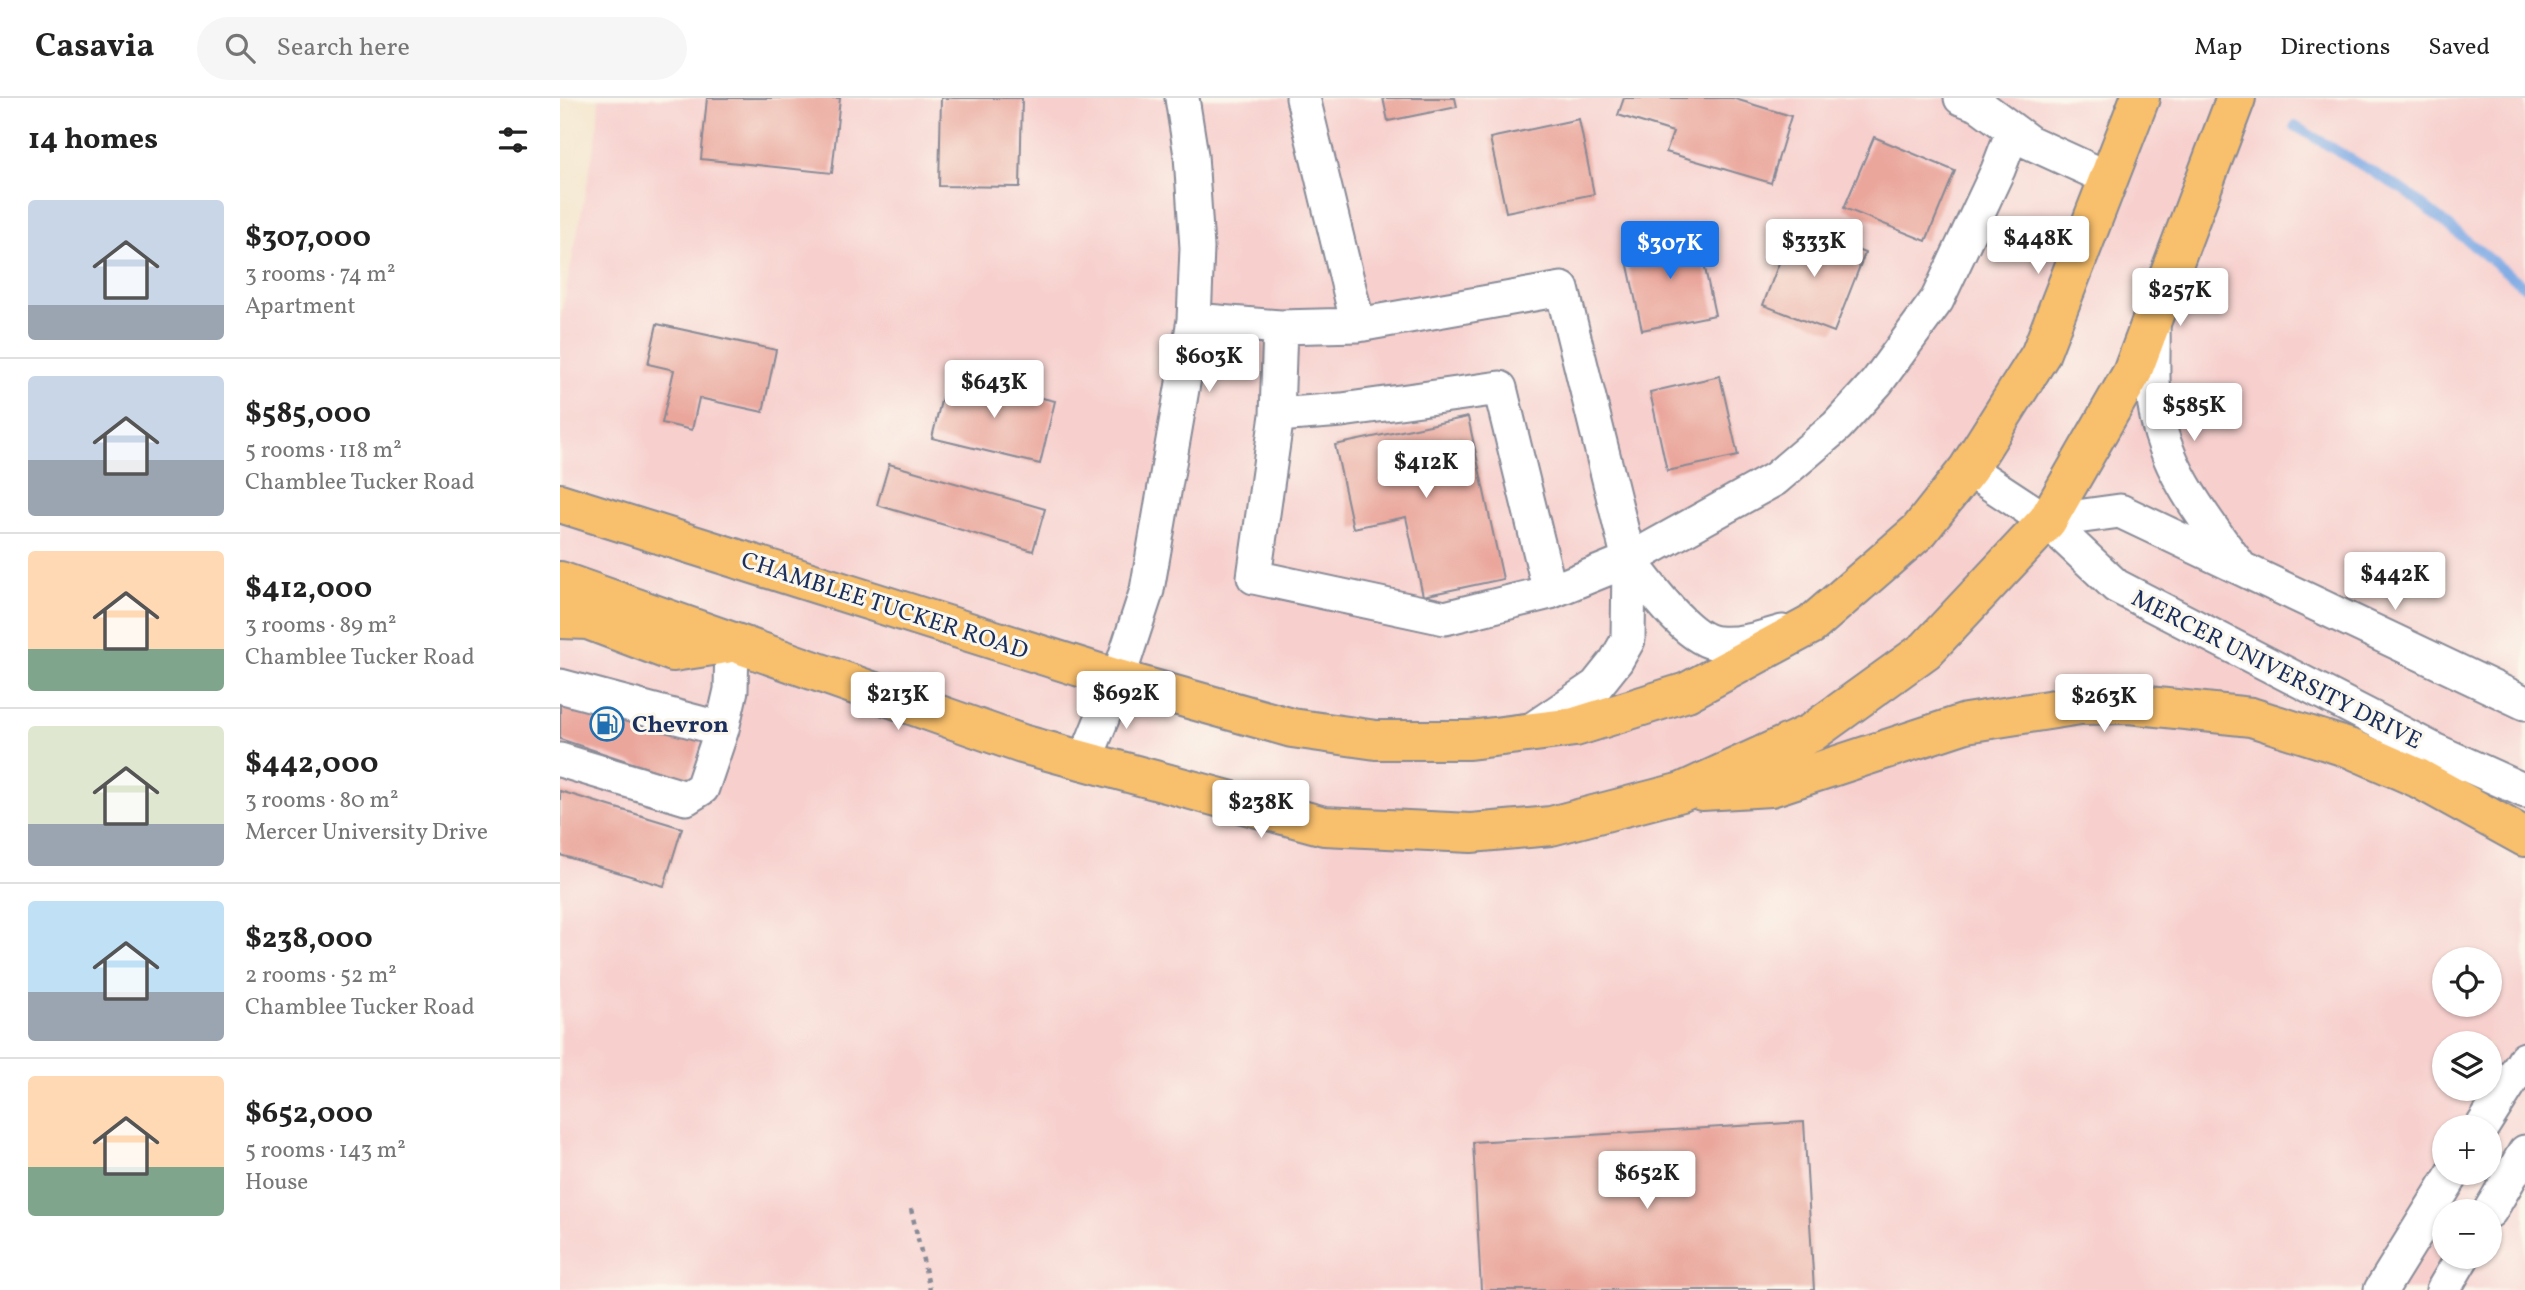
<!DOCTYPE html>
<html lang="en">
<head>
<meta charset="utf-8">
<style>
	body { margin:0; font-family:Vollkorn,serif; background:#f6f6f6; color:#222; height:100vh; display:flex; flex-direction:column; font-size:26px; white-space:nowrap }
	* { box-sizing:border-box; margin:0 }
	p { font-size:23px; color:#767676 }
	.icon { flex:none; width:38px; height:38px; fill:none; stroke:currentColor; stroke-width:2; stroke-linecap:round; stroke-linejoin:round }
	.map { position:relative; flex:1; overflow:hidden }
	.details { display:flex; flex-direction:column; background:#fff; width:560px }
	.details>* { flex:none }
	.controls { position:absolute; left:1872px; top:849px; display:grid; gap:14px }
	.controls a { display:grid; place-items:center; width:70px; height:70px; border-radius:50%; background:#fff; box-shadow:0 2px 5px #0004; font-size:35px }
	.price { position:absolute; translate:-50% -60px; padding:0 16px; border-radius:7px; background:#fff; color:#222; font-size:23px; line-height:46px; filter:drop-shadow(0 2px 4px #0008) }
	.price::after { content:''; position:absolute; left:50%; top:42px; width:21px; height:16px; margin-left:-10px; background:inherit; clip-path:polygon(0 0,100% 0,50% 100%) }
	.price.on { background:#1a73e8; color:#fff }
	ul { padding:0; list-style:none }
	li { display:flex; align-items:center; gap:21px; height:175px; padding:0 28px }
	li+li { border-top:2px solid #e0e0e0 }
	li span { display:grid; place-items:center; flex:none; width:196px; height:140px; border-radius:7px; color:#555 }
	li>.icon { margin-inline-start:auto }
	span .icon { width:84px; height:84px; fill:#fffc; stroke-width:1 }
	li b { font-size:30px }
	h2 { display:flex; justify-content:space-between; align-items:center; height:84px; padding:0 28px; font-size:30px }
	header { display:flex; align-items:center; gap:42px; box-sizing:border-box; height:98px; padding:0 35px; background:#fff; border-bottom:2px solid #e0e0e0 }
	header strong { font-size:33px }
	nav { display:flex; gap:38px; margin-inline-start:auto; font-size:24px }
	.search { width:490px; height:63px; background:#f6f6f6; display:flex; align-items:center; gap:18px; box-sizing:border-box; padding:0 24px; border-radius:38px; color:#767676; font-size:26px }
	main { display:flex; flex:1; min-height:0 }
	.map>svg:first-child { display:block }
	.built { fill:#f7d0ce; fill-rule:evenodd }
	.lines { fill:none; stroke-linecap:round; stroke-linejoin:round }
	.stream { stroke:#7aa8e4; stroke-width:10 }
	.building { fill:#eaa69b }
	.minor-casing { stroke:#888a96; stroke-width:37 }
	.major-casing { stroke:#888a96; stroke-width:42 }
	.path { stroke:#888a96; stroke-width:4.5; stroke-dasharray:5 5; stroke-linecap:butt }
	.minor { stroke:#fff; stroke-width:33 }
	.major { stroke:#f8bf6c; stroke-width:38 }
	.labels { text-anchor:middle; stroke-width:6; stroke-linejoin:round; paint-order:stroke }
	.street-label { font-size:24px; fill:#1b2f5e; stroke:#fbf7ec }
	.poi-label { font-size:24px; font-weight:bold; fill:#1b2f5e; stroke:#fbf7ec; text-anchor:start }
</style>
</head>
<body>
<header>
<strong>Casavia</strong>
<div class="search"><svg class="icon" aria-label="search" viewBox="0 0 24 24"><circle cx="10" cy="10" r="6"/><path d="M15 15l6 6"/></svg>Search here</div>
<nav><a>Map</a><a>Directions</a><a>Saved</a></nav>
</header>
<main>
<section class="details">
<h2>14 homes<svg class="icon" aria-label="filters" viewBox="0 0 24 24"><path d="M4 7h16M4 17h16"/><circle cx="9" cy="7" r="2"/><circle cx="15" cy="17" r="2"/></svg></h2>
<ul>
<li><span style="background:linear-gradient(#c9d6e8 75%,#9aa5b1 0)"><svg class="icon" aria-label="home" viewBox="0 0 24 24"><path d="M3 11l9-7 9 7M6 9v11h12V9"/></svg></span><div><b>$307,000</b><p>3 rooms · 74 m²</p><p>Apartment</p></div></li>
<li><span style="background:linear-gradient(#c9d6e8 60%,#9aa5b1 0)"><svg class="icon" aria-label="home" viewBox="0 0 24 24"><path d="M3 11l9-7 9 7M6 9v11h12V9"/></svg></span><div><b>$585,000</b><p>5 rooms · 118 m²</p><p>Chamblee Tucker Road</p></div></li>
<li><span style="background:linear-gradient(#ffd9b3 70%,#7fa58c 0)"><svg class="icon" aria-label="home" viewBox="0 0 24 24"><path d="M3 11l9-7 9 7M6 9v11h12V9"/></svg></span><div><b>$412,000</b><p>3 rooms · 89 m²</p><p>Chamblee Tucker Road</p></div></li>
<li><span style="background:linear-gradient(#dfe7d0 70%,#9aa5b1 0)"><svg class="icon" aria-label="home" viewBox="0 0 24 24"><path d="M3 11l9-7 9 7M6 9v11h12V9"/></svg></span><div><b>$442,000</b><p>3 rooms · 80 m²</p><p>Mercer University Drive</p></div></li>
<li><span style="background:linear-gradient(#bfe0f5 65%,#9aa5b1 0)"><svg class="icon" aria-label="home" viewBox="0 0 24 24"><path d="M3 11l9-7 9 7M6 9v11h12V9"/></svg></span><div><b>$238,000</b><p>2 rooms · 52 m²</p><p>Chamblee Tucker Road</p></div></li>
<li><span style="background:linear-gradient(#ffd9b3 65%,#7fa58c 0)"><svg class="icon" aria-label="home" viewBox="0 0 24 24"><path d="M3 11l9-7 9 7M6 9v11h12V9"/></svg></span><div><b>$652,000</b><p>5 rooms · 143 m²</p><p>House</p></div></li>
</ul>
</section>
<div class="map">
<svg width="1965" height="1192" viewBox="0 0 1965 1192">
	<rect width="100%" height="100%" fill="#fbf7ec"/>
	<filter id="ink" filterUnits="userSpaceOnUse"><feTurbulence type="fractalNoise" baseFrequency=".0143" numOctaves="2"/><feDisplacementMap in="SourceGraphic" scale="14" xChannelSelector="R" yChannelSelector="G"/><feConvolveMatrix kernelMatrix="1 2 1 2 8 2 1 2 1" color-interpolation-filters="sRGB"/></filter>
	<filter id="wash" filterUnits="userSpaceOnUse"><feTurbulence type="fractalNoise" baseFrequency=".00686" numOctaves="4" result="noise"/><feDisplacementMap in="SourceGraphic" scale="28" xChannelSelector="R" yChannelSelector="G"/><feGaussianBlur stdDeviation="1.57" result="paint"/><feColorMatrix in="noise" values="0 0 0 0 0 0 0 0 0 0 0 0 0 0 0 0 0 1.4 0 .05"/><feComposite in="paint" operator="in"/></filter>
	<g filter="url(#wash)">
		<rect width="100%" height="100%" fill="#f4e6cd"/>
		<path class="built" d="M39 0H1965V1179L1957 1192H0V223L37 35ZM1885 861H1930V906H1885ZM1885 945H1930V990H1885ZM1885 1029H1930V1074H1885ZM1885 1113H1930V1158H1885Z"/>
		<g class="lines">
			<path class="stream" d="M1735 28 1845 93 1965 189"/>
		</g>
		<g id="blocks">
			<path class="building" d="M147 0H280L272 75 141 61Z
				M381 0H462L460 89 379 88Z
				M823 0H895L897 9 828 23Z
				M1064 0H1172L1231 18 1211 85 1106 54 1113 34 1058 17Z
				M1019 21 1034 96 946 114 930 40Z
				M1314 39 1395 73 1366 143 1284 110Z
				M1233 128 1305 155 1274 234 1203 207Z
				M1137 133 1155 217 1082 232 1064 149Z
				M97 226 216 252 203 314 139 300 132 332 102 325 114 272 88 266Z
				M387 278 495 303 480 366 372 340Z
				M1160 278 1178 358 1107 373 1090 294Z
				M908 319 943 481 863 498 846 419 793 430 775 347Z
				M329 366 485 411 473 453 317 407Z
				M0 595 140 641 127 683 0 641Z
				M0 693 122 730 104 788 0 757Z
				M1244 1024 1254 1192H921L913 1044Z"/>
		</g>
	</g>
	<g filter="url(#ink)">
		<use href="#blocks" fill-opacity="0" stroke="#888a96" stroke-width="2"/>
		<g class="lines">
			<defs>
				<path id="minor" d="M743 0 798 227
					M1401 0 1419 7 1469 44 1548 80
					M634 222 720 229 798 227 1002 191 1069 462 1068 542 1056 563 1036 588 967 635
					M1593 227C1594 253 1591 282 1595 308 1604 370 1644 420 1680 469
					M720 229 717 317 694 479 885 520 990 494 1069 462 1215 381 1277 328 1317 284 1377 202 1438 72 1453 33
					M717 317 782 312 940 290 990 494
					M1408 371 1487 423 1556 488 1874 652 1965 693
					M1487 423 1560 413 1965 605
					M1069 462C1087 484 1128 544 1158 545 1180 547 1201 540 1222 534
					M0 588 162 631
					M0 662 126 700 142 690 162 631 171 592 172 545
					M524 665 558 581 587 492 634 222 637 150 631 57 622 0
					M1922 1029 1965 961
					M1930 1113 1965 1054
					M1821 1192 1894 1074
					M1883 1192 1903 1158"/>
				<path id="major" d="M0 405 558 581 732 630 816 642H909L1015 629 1127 594 1251 527 1359 433 1408 371 1480 257 1580 0
					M0 483 462 646 764 728 911 735 991 728 1122 694 1251 635 1366 552 1487 423 1572 275 1676 0
					M0 521 28 522 113 554 166 546
					M1142 693 1211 689 1406 625 1520 607 1569 606 1691 619 1792 651 1858 680 1965 739"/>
			</defs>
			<use href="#minor" class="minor-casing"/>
			<use href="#major" class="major-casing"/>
			<path class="path" d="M351 1111 370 1192"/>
			<use href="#minor" class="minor"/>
			<use href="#major" class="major"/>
		</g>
	</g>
	<defs>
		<symbol id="fuel-ring" viewBox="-11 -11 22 22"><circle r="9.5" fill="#fbf7ec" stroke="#1f6fb2" stroke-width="1.5"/><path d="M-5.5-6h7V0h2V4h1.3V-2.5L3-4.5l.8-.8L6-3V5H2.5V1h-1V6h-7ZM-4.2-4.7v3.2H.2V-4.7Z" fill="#1f6fb2"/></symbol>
	</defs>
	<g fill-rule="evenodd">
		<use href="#fuel-ring" x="28" y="607" width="38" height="38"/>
	</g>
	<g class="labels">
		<g class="street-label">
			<text transform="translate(325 507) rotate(18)" y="8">CHAMBLEE TUCKER ROAD</text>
			<text transform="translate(1717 571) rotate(27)" y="8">MERCER UNIVERSITY DRIVE</text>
		</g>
		<g class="poi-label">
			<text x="72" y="634">Chevron</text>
		</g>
	</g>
</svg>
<div class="controls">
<a><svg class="icon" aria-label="locate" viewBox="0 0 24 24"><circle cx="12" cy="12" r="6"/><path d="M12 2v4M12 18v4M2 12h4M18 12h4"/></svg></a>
<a><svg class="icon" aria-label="layers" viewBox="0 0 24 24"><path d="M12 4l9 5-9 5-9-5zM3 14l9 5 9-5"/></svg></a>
<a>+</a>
<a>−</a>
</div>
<b class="price" style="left:1478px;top:178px">$448K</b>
<b class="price" style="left:1254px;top:181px">$333K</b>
<b class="price on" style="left:1110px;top:183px">$307K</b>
<b class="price" style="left:1620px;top:230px">$257K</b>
<b class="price" style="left:649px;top:296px">$603K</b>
<b class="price" style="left:434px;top:322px">$643K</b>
<b class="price" style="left:1634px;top:345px">$585K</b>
<b class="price" style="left:866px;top:402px">$412K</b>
<b class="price" style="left:1835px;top:514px">$442K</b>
<b class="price" style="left:566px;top:633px">$692K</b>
<b class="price" style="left:338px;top:634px">$213K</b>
<b class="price" style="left:1544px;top:636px">$263K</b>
<b class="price" style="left:701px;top:742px">$238K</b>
<b class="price" style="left:1087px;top:1113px">$652K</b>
</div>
</main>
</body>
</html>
